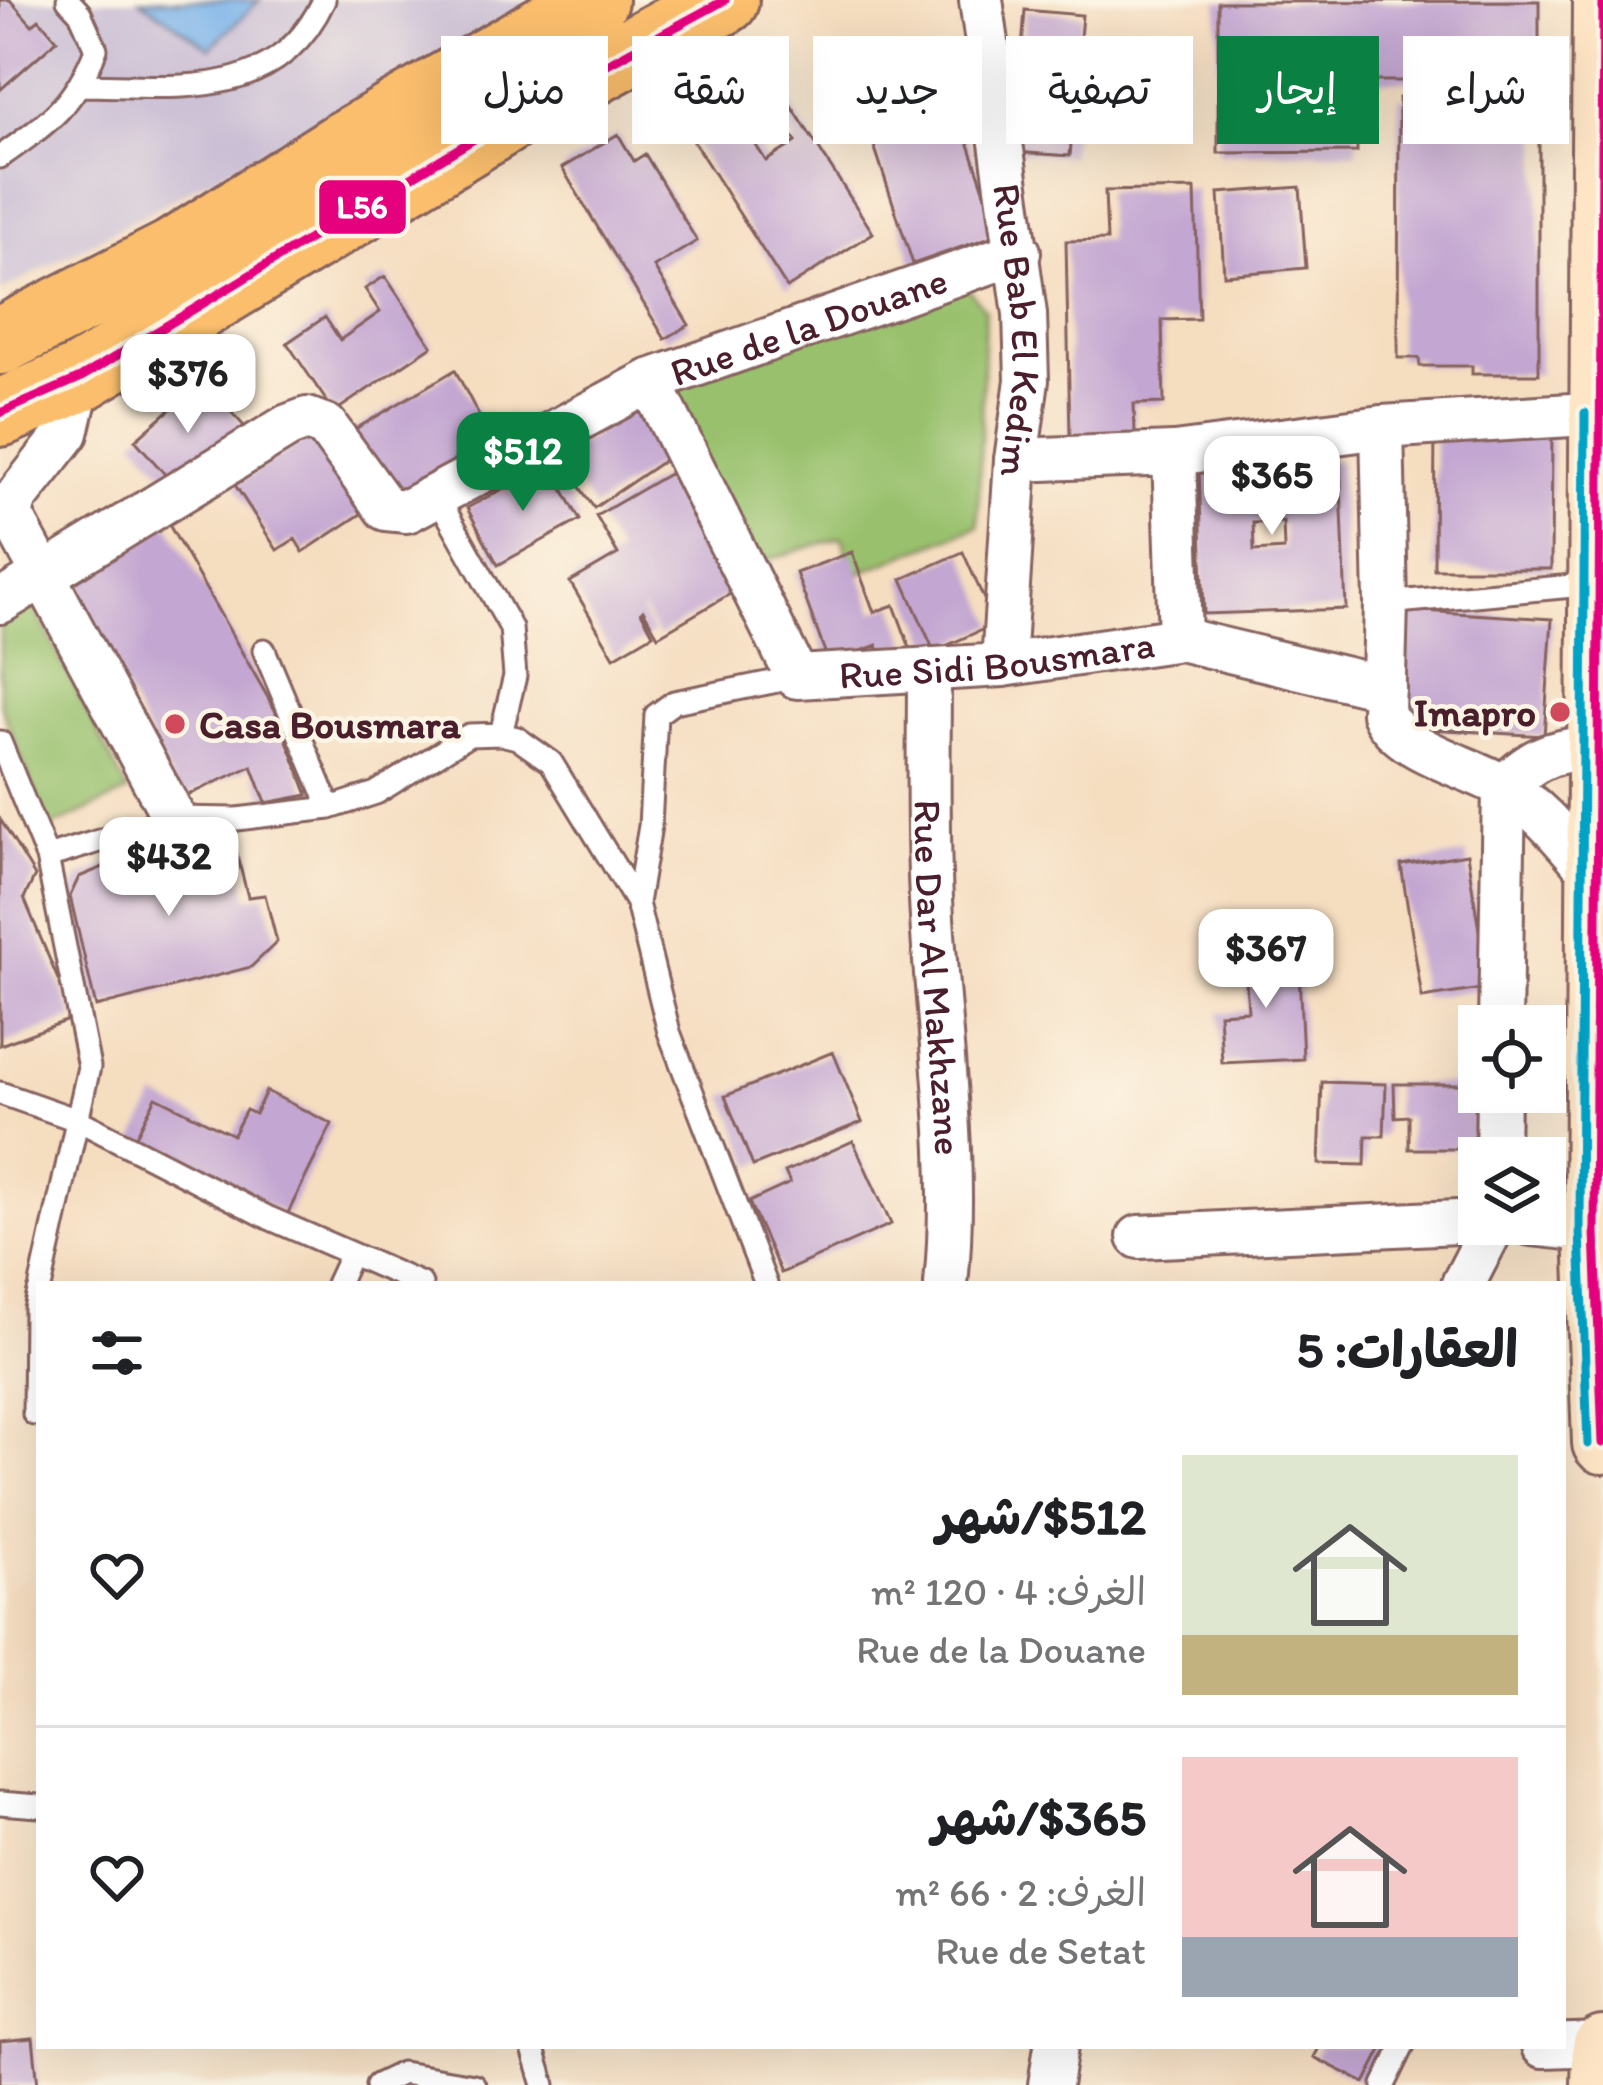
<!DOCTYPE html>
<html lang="ar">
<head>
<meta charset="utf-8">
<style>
	body { margin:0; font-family:Itim,"Playpen Sans Arabic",sans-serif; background:#f2f2f2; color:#202124; direction:rtl; height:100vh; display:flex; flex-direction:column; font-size:45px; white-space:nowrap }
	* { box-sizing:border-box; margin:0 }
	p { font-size:39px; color:#757577 }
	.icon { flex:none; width:66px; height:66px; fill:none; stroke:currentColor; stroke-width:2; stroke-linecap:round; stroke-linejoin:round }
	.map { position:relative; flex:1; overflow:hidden; direction:ltr }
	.side { position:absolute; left:36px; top:1281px; width:1530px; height:768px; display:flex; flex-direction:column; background:#fff; border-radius:0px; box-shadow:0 12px 48px #0002; direction:rtl }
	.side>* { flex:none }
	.hud { position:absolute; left:36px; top:36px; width:1533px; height:108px; direction:rtl; display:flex; gap:24px }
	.controls { position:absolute; left:1458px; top:1005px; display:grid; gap:24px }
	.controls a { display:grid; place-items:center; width:108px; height:108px; border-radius:0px; background:#fff; box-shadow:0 12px 48px #0002; font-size:60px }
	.price { position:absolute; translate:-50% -102px; padding:0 27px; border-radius:24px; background:#fff; color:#222; font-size:39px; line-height:78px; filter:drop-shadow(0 3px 6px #0008) }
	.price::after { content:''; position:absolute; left:50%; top:72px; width:36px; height:27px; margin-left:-18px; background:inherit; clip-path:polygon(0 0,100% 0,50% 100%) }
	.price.on { background:#0b8043; color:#fff }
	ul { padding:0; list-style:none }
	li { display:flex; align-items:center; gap:36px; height:300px; padding:0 48px }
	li+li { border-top:3px solid #e0e0e0 }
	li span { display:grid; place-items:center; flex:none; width:336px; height:240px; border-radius:0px; color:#555 }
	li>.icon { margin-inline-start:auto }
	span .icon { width:144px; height:144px; fill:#fffc; stroke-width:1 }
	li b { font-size:51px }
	h2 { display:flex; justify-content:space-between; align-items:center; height:144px; padding:0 48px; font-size:51px }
	.pill { padding:0 42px; border-radius:0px; background:#fff; box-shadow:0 12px 48px #0002; font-size:42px; line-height:108px }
	.pill.on { background:#0b8043; color:#fff }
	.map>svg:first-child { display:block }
	.industrial { fill:#cbbfd5 }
	.green { fill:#99c16d; stroke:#72704c; stroke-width:3 }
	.water { fill:#7ab3ea; stroke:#62698a; stroke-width:3 }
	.building { fill:#c3a6d1; fill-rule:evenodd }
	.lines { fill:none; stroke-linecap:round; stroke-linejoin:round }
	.service-casing { stroke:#86625f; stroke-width:27 }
	.minor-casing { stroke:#86625f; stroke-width:48 }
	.secondary-casing { stroke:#86625f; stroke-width:66 }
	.primary-casing { stroke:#86625f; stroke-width:72 }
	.service { stroke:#fff; stroke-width:21 }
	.minor { stroke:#fff; stroke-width:42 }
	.secondary { stroke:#fde5c5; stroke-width:60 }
	.primary { stroke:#fabe6d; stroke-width:66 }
	.bus-1-casing { stroke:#fcf5e5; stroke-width:18 }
	.bus-2-casing { stroke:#fcf5e5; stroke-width:18 }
	.bus-1 { stroke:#e5007d; stroke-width:9 }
	.bus-2 { stroke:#04a2c6; stroke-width:9 }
	.poi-dot { fill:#d1495b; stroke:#fcf5e5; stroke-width:4.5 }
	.labels { text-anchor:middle; stroke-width:9; stroke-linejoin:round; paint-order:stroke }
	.street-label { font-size:39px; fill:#4a1f2b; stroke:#fcf5e5 }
	.poi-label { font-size:39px; font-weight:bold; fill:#4a1f2b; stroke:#fcf5e5; text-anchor:end }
	.line-badge { stroke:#fcf5e5; stroke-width:4.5 }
	.badge-label { font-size:33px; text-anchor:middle; font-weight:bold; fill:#fff }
</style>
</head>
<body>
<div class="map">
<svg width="1603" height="2085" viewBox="0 0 1603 2085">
	<rect width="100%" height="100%" fill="#fcf5e5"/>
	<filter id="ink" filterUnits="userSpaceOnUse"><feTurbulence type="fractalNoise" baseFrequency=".00833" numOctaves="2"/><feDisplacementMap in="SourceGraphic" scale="24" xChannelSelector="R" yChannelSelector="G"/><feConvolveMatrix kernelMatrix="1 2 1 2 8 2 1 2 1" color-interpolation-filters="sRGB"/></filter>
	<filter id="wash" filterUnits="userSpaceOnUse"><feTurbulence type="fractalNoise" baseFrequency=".004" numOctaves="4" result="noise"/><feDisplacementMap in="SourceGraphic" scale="48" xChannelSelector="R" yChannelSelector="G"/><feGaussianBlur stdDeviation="2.7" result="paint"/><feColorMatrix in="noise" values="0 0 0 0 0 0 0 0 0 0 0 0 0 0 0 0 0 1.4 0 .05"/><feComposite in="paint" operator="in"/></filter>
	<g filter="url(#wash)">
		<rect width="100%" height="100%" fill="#f5ddc0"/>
		<path class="industrial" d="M0 0H541L0 292Z"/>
		<path class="green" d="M957 275 985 310 978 526 854 575 842 537 756 563 650 381Z
			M28 595 128 792 49 828 0 703V610Z"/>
		<path class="water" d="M140 0H260L210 48Z"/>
		<g id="blocks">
			<path class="building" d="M0 0H10L32 25 39 19 57 40 0 90Z
				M1539 1V374H1472V366H1420L1419 358H1398L1399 98H1445V81H1357V152L1218 153V2ZM1261 53 1275 59 1282 80 1275 93 1254 100 1241 92 1235 77 1241 62Z
				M1025 10 1082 15 1070 156 1014 152Z
				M952 94 999 234 913 264 867 124Z
				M787 99 873 233 787 288 690 136 732 108 766 161 796 142 774 107Z
				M618 134 634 161 645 154 697 241 654 267 689 325 665 339 562 168Z
				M1300 187 1306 268 1224 275 1219 193Z
				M1195 189 1199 319 1162 320 1164 403 1134 404 1135 434 1070 436 1066 241 1107 240 1105 191Z
				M385 276 432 346 334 412 287 343 325 317 340 340 380 312 365 289Z
				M455 370 493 443 388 502 347 434Z
				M189 393 203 409 217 396 244 426 175 486 135 440Z
				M636 407 669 457 594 508 560 458Z
				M1435 424 1552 425 1551 569H1434Z
				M315 432 367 510 303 552 295 539 277 550 235 485Z
				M1340 461 1346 609 1204 614 1199 466ZM1283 522 1284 549 1254 551 1253 523Z
				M549 464 580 520 498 565 467 508Z
				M670 473 737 590 658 636 643 610 641 612 653 634 614 657 570 582 618 554 596 516Z
				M168 523 275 710 308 795 266 803 252 766 181 798 71 583Z
				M852 552 874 612 894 605 910 648 881 658 877 645 829 663 796 573Z
				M963 552 995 624 934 651 902 579Z
				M1406 610 1552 619 1544 736 1399 727Z
				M0 819 35 876 24 898 74 1018 0 1045Z
				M231 831 248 897 265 895 277 942 251 967 96 1007 70 896 79 877 156 845Z
				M1467 854 1488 988 1422 998 1401 865Z
				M1298 949 1303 1059 1222 1063 1219 1013 1248 1011 1244 952Z
				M833 1052 862 1122 753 1166 725 1096Z
				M1322 1082 1386 1084 1384 1136H1366L1365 1165 1319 1164Z
				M1394 1084H1477V1149H1409V1116L1395 1117Z
				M266 1091 332 1124 287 1215 134 1140 156 1097 233 1135 246 1110 255 1114Z
				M853 1141 891 1224 781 1273 749 1202 790 1183 785 1172Z
				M33 2038 38 2085H0V2041Z
				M1320 2046H1384L1365 2083 1314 2057Z"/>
		</g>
	</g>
	<g filter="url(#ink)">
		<use href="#blocks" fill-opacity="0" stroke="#86625f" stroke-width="3"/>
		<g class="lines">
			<defs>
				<path id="service" d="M82 85C178 86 276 103 324 0
					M0 157C48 123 74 106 96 49L80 13 68 0
					M436 494 511 628 515 676 501 734 517 738 551 762 637 903
					M1386 603 1595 584
					M264 650 330 808
					M0 742 47 857 89 1067 41 1284
					M47 857 174 818 237 819 330 808 376 793 469 735 501 734
					M0 1093 80 1121 269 1218 421 1284
					M337 1284 350 1256
					M766 1284 669 1032 637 903 650 826 656 715 674 702 797 677
					M34 1414 35 1309 39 1292
					M0 1803 39 1806
					M532 2046 544 2085
					M377 2085 402 2073 474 2085
					M1384 2085 1403 2046"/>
				<g id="minor">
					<path id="s1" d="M981 0 1025 314 1027 380 1016 460 1003 665"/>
					<path d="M80 378 67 433 15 499 11 515 174 818"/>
					<path id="s2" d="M650 381 797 677 1003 665 1180 639 1384 688"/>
					<path d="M1382 427 1386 603 1383 713C1398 750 1467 766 1501 785 1542 808 1572 851 1603 885"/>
					<path d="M1174 454 1180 639"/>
					<path d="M1016 460 1174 454 1382 427 1603 413"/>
					<path id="s3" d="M0 602 288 426 307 419 326 426 386 509 407 511 650 381 1019 252"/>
					<path id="s4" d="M929 669C929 745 927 822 931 899 937 1027 959 1156 946 1284"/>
					<path d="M1500 1026 1504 787C1536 754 1556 751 1600 746"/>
					<path d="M1497 1158 1498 1092"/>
					<path d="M1531 1224 1595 1231"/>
					<path d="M1139 1237 1479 1221"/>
					<path d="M1463 1284 1494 1224"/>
					<path d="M1543 2046 1603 2044"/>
					<path d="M1050 2085 1056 2046"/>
				</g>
				<path id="secondary" d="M1603 0 1595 1231 1603 1443
					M1602 2085 1603 2047"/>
				<path id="primary" d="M0 341 173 253 343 145 594 0
					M0 413 80 378 517 113 725 0"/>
			</defs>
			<use href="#service" class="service-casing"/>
			<use href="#minor" class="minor-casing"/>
			<use href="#secondary" class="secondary-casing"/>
			<use href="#primary" class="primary-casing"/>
			<use href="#service" class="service"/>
			<use href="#minor" class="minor"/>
			<use href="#secondary" class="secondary"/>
			<use href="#primary" class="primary"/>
			<defs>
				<path id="bus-1" d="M1603 0 1595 1231 1603 1443
					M0 413 80 378 517 113 725 0"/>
				<path id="bus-2" d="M1585 413 1580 1231 1588 1444"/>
			</defs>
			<use href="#bus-1" class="bus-1-casing"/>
			<use href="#bus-2" class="bus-2-casing"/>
			<use href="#bus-1" class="bus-1"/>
			<use href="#bus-2" class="bus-2"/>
		</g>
	</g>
	<g class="poi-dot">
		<circle cx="1560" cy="712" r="12"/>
		<circle cx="175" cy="724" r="12"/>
	</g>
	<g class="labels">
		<g class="street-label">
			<text dy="14" stroke="none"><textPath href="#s3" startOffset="945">Rue de la Douane</textPath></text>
			<text dy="14" stroke="none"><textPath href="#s1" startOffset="333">Rue Bab El Kedim</textPath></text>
			<text dy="14" stroke="none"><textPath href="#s2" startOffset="531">Rue Sidi Bousmara</textPath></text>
			<text dy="14" stroke="none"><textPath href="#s4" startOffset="309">Rue Dar Al Makhzane</textPath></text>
		</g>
		<g class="poi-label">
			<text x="1536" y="726">Imapro</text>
			<text x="199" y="738" text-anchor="start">Casa Bousmara</text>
		</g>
	</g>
	<rect class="line-badge" x="317" y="178" width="91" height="58" rx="12" fill="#e5007d"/>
	<g class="badge-label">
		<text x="362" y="218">L56</text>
	</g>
</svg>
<div class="controls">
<a><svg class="icon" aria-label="locate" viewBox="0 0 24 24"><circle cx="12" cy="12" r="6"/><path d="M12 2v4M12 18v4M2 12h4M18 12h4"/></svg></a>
<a><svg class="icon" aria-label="layers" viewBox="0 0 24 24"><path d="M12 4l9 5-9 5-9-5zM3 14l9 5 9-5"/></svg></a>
</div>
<b class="price" style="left:188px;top:436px">$376</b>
<b class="price on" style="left:523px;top:514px">$512</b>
<b class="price" style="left:1272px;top:538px">$365</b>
<b class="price" style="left:169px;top:919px">$432</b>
<b class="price" style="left:1266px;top:1011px">$367</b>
<div class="hud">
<a class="pill">شراء</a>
<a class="pill on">إيجار</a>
<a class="pill">تصفية</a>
<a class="pill">جديد</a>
<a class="pill">شقة</a>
<a class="pill">منزل</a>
</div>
<section class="side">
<h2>العقارات: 5<svg class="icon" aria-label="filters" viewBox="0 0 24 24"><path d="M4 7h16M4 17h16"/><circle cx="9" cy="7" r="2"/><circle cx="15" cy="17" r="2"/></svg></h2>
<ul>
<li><span style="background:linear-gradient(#dfe7d0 75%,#c2b280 0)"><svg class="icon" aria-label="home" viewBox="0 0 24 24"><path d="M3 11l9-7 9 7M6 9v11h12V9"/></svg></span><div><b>$512/شهر</b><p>الغرف: 4 · 120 m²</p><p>Rue de la Douane</p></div><svg class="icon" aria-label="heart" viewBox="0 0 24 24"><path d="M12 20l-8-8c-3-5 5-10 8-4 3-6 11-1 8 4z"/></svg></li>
<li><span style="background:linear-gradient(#f6c9c9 75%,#9aa5b1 0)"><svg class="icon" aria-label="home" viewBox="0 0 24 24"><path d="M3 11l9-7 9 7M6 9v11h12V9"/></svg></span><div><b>$365/شهر</b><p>الغرف: 2 · 66 m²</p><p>Rue de Setat</p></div><svg class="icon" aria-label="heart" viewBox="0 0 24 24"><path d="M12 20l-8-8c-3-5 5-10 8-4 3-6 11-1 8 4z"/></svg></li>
</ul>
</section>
</div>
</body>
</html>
